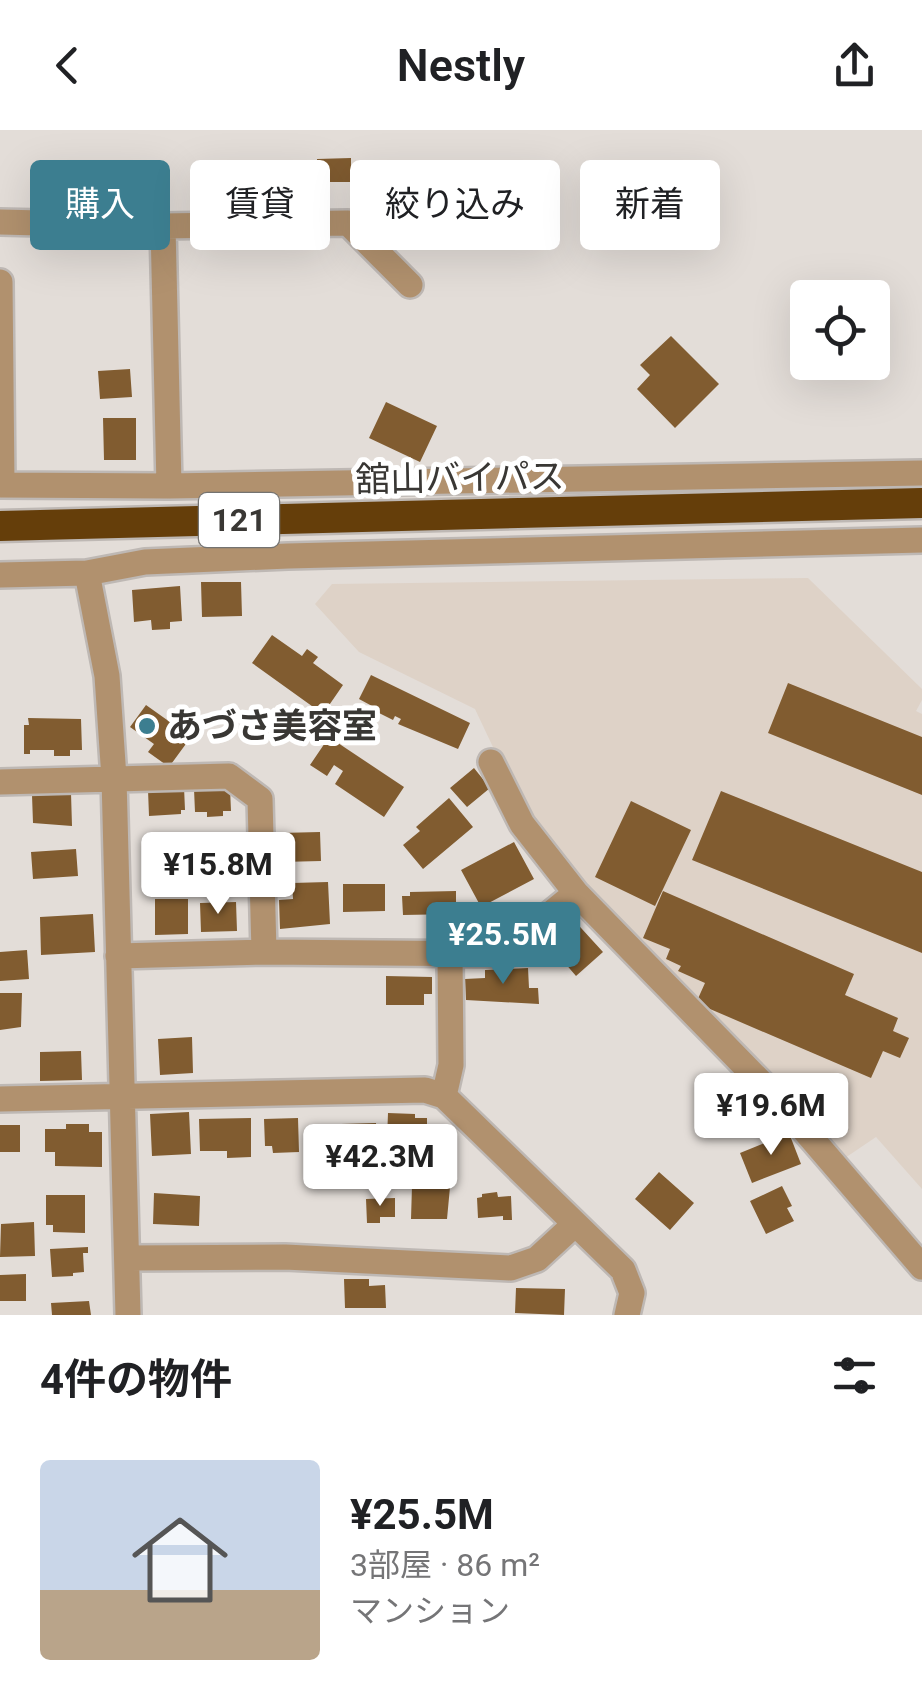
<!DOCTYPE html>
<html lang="ja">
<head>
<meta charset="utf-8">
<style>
	body { margin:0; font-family:Roboto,"Noto Sans JP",sans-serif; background:#f2f2f2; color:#202124; height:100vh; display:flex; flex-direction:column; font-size:38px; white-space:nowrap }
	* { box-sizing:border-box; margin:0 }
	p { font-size:32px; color:#757577 }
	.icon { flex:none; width:55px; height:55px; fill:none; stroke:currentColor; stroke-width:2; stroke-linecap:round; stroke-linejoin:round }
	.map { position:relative; height:1185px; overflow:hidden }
	.side { display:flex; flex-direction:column; background:#fff; flex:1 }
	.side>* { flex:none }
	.hud { position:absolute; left:30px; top:30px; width:862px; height:90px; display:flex; gap:20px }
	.buttons { position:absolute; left:790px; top:150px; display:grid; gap:20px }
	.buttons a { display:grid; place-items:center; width:100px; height:100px; border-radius:10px; background:#fff; box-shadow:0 10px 40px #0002; font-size:50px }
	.price { position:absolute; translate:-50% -85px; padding:0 22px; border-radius:10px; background:#fff; color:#222; font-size:32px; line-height:65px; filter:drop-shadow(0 2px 5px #0008) }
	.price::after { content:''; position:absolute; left:50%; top:60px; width:30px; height:22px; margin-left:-15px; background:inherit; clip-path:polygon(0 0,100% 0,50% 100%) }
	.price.selected { background:#3c7e90; color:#fff }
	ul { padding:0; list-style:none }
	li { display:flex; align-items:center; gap:30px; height:250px; padding:0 40px }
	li+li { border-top:2px solid #e0e0e0 }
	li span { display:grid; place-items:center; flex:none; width:280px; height:200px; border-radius:10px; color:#555 }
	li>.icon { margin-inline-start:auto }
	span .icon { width:120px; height:120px; fill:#fffc; stroke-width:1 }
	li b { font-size:42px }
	h2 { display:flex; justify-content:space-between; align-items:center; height:120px; padding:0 40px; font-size:42px }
	.chip { padding:0 35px; border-radius:10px; background:#fff; box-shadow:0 10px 40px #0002; font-size:35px; line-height:90px }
	.chip.selected { background:#3c7e90; color:#fff }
	header { display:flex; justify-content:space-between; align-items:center; height:130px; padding:0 40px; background:#fff; font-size:45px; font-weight:600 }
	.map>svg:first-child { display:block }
	.built { fill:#ded2c7 }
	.building { fill:#815c30 }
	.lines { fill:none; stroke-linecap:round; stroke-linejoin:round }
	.street-casing { stroke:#beb8b4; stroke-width:30 }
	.highway-casing { stroke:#beb8b4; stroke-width:35 }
	.street { stroke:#b1916e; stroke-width:25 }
	.highway { stroke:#653e0a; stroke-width:30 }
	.poi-dot { fill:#3c7e90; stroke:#fff; stroke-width:4 }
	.labels { text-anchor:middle; stroke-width:10; stroke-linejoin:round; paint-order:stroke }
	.shield { fill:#fff; stroke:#747371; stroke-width:2.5 }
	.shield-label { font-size:32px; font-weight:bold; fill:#393734 }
	.street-label { font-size:35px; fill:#393734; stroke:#fff }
	.poi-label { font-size:35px; font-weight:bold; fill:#393734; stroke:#fff; text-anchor:start }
</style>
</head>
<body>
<header><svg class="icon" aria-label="back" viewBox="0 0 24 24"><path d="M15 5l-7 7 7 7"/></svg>Nestly<svg class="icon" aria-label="share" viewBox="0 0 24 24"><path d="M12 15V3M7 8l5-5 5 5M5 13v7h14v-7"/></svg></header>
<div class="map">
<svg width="922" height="1185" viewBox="0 0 922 1185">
	<rect width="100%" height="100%" fill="#e3ddd8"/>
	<path class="built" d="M808 448 922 559V570L916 581 922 584V1059L876 1007 842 1030 574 751 527 689 475 579 359 522 315 474 332 454Z"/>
	<path class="building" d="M351 28V52H326L327 56H318L317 29Z
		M300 32V60H273V33Z
		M671 206 719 254 675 298 637 259 650 245 640 235Z
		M130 239 132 267 100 269 98 241Z
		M386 272 437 296 420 332 369 308Z
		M103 288H136V330H104Z
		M201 452H241L242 486 202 487Z
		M180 456 182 491 170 492V499L152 500 151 490 134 492 132 460Z
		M272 505 302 526 307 519 318 527 313 533 343 555 323 584 252 533Z
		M371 545 470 593 458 619 398 594 401 589 395 586 393 590 371 579 372 576 359 569Z
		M788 553 922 607V665L768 603Z
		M146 575 191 607 169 637 148 622 154 614 130 597Z
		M28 588 81 589 82 620H70V626H54V620H30V624H24V595H29Z
		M329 607 404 657 384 687 335 654 343 641 334 635 327 646 310 635Z
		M474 638 490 658 467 677 450 658Z
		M184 657 185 680H181V684L149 686 148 660Z
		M230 658 231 681H223V686L207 687V682H195L194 659Z
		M721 661 922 742V823L692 730Z
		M71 663 72 696 33 693 32 665Z
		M449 668 473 697 423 739 403 715 420 701 416 697Z
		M631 671 691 700 655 776 595 747Z
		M320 702 321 731 281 732 280 703Z
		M185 710V741L147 742 146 711Z
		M197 710H228L229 746H198Z
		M514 712 534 749 481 777 461 740Z
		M76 719 78 746 33 749 31 722Z
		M328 752 330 794 280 799 279 770 293 769 292 753Z
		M343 754H385V781L343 782Z
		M456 761V784L403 785 402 766H410V762Z
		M663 761 854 844 845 865 898 888 893 901 909 908 900 928 883 921 871 948 696 873 705 853 678 841 681 836 666 829 670 819 643 808Z
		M155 769H188V804L155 805Z
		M236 772 237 801 201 802 200 773Z
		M93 784 95 822 41 825 40 787Z
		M571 787 603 822 576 846 558 825 567 818 554 803Z
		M27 820 29 849 0 851V822Z
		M528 838 529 858H538L539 874 466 870 465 849 485 848V840Z
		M386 846 432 847V864H424V875H386Z
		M0 863H22L21 897 0 900Z
		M192 907 193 943 160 945 158 909Z
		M81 921 82 950 40 951V922Z
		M189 982 191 1024 152 1026 150 984Z
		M388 983 415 984V988H427V1014H413V1020L391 1019V1010H387Z
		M251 988V1027L227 1028V1021H200L199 989Z
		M298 988 299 1022 273 1023 272 1016H265L264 989Z
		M376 993 377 1029 342 1030 341 994Z
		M66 994H89V1002H102V1037L55 1036V1022H45V999H66Z
		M0 995H20V1022H0Z
		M789 1003 801 1034 752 1053 740 1023Z
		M659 1042 694 1073 670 1100 635 1069Z
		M412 1056 450 1057 447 1089H411Z
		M782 1056 792 1076 787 1078 794 1091 766 1104 750 1071Z
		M497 1062 498 1067 511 1066 512 1090H503V1086L478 1088 477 1068 482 1067V1064Z
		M154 1063 200 1066 199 1096 153 1094Z
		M46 1065H85V1103L53 1102V1095H46Z
		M395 1068V1087H380V1093H367L366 1069Z
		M34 1092 35 1126 0 1127 1 1094Z
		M88 1117V1123H83L84 1142 73 1143V1146L52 1147 50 1119Z
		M26 1144V1171H0V1145Z
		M344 1149H369V1156L385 1155 386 1178H345Z
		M516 1158 565 1159 564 1185 515 1183Z
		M89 1171 91 1185H52L51 1173Z"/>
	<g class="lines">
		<defs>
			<path id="street" d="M0 92 163 96 348 93 410 155
				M163 96 169 356
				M0 152 2 355
				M0 355 169 356 922 343
				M87 443 107 546 114 648 128 1185
				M0 445 87 443 145 432 288 426 922 410
				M491 632 522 694 576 763 782 974 922 1137
				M0 652 229 646 260 669 264 822
				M450 825 451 935 444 966 623 1140 632 1163 627 1185
				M118 826 264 822 501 824 576 763
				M0 969 425 960 444 966
				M128 1128 285 1127 511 1138 537 1129 575 1094"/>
			<path id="highway" d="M0 396 922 373"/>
		</defs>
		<use href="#street" class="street-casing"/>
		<use href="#highway" class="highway-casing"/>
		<use href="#street" class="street"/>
		<use href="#highway" class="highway"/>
	</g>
	<circle class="poi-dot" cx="147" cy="596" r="10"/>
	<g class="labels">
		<rect class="shield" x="199" y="363" width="80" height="54" rx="8"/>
		<g class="shield-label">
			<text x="239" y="401">121</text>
		</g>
		<g class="street-label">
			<text transform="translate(460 348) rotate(-1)" y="12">舘山バイパス</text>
		</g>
		<g class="poi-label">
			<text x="167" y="608">あづさ美容室</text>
		</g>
	</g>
</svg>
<div class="buttons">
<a><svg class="icon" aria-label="locate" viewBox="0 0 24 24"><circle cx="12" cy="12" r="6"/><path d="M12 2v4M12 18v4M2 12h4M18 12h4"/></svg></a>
</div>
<b class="price" style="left:218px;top:787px">¥15.8M</b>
<b class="price selected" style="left:503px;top:857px">¥25.5M</b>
<b class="price" style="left:771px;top:1028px">¥19.6M</b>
<b class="price" style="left:380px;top:1079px">¥42.3M</b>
<div class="hud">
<a class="chip selected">購入</a>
<a class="chip">賃貸</a>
<a class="chip">絞り込み</a>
<a class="chip">新着</a>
</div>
</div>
<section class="side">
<h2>4件の物件<svg class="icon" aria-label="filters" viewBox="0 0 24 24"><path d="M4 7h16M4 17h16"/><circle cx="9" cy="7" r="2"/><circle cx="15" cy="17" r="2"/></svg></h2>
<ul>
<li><span style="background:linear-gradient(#c9d6e8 65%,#b9a48a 0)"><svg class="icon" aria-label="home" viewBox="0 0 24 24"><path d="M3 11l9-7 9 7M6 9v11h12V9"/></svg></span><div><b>¥25.5M</b><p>3部屋 · 86 m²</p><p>マンション</p></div></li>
</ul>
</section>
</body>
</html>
